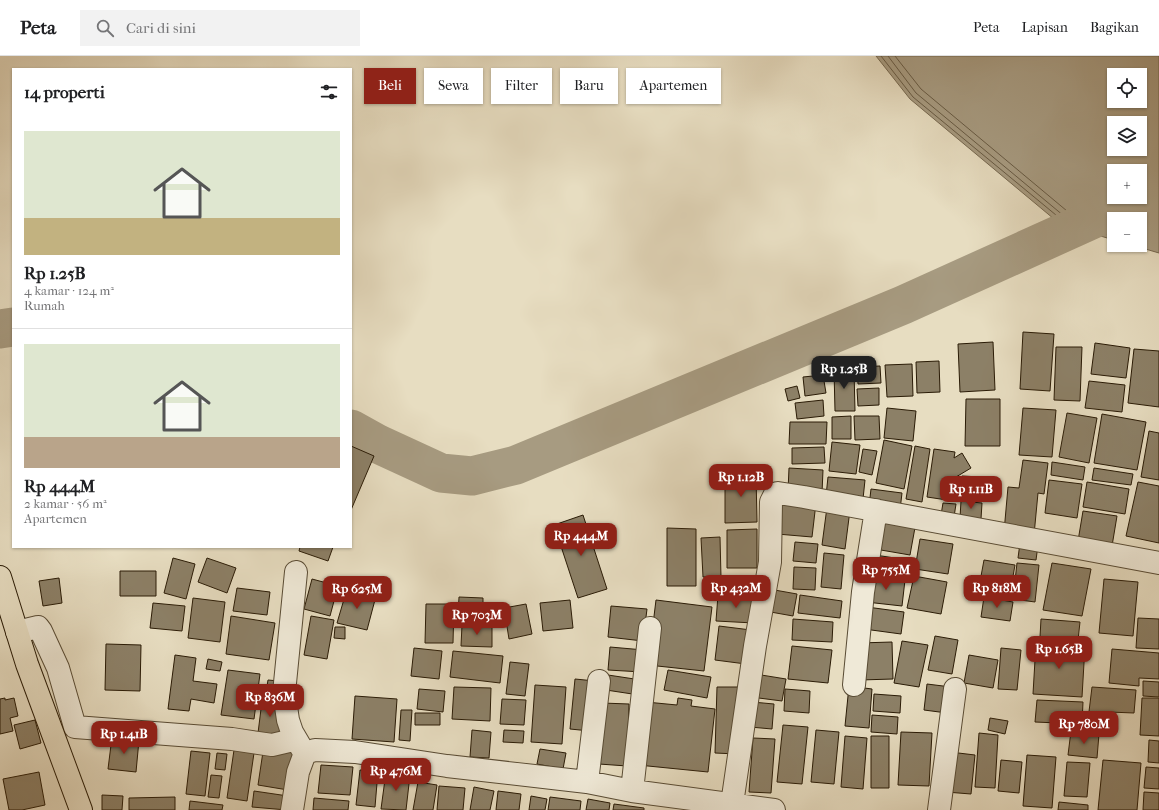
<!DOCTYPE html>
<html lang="id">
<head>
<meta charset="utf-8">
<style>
	body { margin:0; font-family:"IM FELL French Canon",serif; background:#f2f2f2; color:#202124; height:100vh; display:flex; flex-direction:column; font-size:15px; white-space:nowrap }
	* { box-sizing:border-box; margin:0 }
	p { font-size:13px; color:#757577 }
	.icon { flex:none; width:22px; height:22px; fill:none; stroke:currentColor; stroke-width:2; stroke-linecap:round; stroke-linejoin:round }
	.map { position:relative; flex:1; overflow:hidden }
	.details { position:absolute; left:12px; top:12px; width:340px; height:480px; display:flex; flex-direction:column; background:#fff; border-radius:0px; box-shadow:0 1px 3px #0004 }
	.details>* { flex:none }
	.hud { position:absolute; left:364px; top:12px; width:380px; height:36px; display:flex; gap:8px }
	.tools { position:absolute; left:1107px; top:12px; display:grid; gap:8px }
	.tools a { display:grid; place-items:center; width:40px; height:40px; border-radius:0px; background:#fff; box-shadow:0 1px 3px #0004; font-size:20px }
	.price { position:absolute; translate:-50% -34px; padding:0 9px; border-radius:8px; background:#8f2418; color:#fff; font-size:13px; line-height:26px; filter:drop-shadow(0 1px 2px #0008) }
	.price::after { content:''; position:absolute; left:50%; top:24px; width:12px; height:9px; margin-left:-6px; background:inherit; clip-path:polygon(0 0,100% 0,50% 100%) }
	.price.current { background:#222; color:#fff }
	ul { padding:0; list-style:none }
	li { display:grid; align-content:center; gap:8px; height:212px; padding:0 12px }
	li+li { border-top:1px solid #e0e0e0 }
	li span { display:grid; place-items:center; height:124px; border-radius:0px; color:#555 }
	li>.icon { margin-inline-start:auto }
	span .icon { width:72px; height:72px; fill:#fffc; stroke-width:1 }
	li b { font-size:17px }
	h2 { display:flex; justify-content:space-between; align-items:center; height:48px; padding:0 12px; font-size:17px }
	.pill { padding:0 14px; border-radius:0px; background:#fff; box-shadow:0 1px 3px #0004; font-size:14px; line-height:36px }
	.pill.current { background:#8f2418; color:#fff }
	header { display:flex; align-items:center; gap:24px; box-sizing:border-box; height:56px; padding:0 20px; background:#fff; border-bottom:1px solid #e0e0e0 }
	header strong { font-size:19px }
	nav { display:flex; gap:22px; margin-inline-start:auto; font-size:14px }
	.search { width:280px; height:36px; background:#f2f2f2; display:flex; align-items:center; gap:10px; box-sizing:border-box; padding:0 14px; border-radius:0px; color:#757577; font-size:15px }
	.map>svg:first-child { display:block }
	.water { fill:#a79b81; stroke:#756850; fill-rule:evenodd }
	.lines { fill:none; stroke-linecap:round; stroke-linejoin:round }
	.shore { stroke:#685b44; stroke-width:1 }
	.river { stroke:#a79b81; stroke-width:39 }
	.building { fill:#8c8067; stroke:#2a1b06 }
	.street-casing { stroke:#594c35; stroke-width:24 }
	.primary-casing { stroke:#2a1b06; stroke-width:24 }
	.street { stroke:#efe9d7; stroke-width:22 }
	.primary { stroke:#e7ddc1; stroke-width:22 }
</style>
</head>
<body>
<header>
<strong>Peta</strong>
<div class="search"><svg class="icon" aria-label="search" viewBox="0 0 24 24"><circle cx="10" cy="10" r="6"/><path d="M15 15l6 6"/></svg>Cari di sini</div>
<nav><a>Peta</a><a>Lapisan</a><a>Bagikan</a></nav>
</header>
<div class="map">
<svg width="1159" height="754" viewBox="0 0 1159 754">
	<rect width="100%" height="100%" fill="#e7ddc1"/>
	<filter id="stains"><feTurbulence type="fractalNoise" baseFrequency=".005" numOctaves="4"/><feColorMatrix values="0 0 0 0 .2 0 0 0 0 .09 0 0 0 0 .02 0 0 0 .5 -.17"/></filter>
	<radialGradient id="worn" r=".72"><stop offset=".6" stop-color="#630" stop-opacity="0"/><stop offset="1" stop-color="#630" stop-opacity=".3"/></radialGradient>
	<path class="water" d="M876 0H1159V197L1132 189H1140V163H1114V184L1060 168 910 43ZM1114 19H1140V45H1114ZM1114 67H1140V93H1114ZM1114 115H1140V141H1114Z"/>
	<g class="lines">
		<path class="shore" d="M881 0 913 41 1062 164 1114 180
			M888 0 916 37 1064 160 1114 174
			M895 0 921 33 1067 155 1114 168"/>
		<path class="river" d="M0 273 13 271
			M351 373 378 388 441 417 472 420 516 409 903 249 1098 161 1128 141"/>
	</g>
	<path class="building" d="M1023 276 1054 278 1050 335 1020 333Z
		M993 286 995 334 960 336 958 288Z
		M1095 287 1130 292 1126 322 1091 318Z
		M1056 291H1082L1080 345 1054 344Z
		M1134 293 1159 295V351L1128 347Z
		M939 305 940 336 917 337 916 306Z
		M912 308 913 340 887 341 885 309Z
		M880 310 881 327 858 328 857 311Z
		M834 314H854L855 355H835Z
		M823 319 826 337 805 340 803 321Z
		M1089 325 1125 329 1122 356 1085 352Z
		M797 330 800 342 788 345 785 333Z
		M879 332V349L858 350 857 333Z
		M966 343H1000V390H965Z
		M823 344 824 360 797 363 795 347Z
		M887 352 916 355 913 385 884 382Z
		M1023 352 1056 354 1052 401 1019 399Z
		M1067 357 1097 362 1089 407 1059 401Z
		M1102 358 1146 366 1137 414 1094 407Z
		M851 360V383H832V361Z
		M854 360H879L880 383 855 384Z
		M790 366H827L826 388H789Z
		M1149 375 1159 377V424L1141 421Z
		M884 384 912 390 904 433 876 427Z
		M832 386 860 389 856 418 829 415Z
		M351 390 374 400 351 454Z
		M915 390 930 393 922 446 906 443Z
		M824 391 825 407 792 408V392Z
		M863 393 877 395 872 419 859 416Z
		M934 393 955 396 954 402 962 397 971 412 951 424 947 444 927 441Z
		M1023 404 1048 407 1044 438 1038 437 1034 479 1004 476 1008 431 1019 432Z
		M1052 406 1085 411 1083 424 1051 419Z
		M789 412 823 414 822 437 788 435Z
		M1094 412 1133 418 1131 429 1092 424Z
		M725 418H756L757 466 725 467Z
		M962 420 998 422 997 444 961 443Z
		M828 421 865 424 863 443 826 440Z
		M1049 424 1082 428 1077 462 1045 457Z
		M1087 426 1129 433 1125 458 1083 451Z
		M1138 426 1159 430V487L1126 480Z
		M871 433 902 437 900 454 869 450Z
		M780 444 816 447 812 481 777 478Z
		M961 445 982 447 981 463 960 462Z
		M943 447 956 448 954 461 941 459Z
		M827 451 850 454 845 493 822 489Z
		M1083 455 1117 460 1112 490 1078 485Z
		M583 459 607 533 578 542 554 469Z
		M881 459 916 466 910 499 875 493Z
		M667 472 696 473V530H667Z
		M757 473V512H727V474Z
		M720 481 721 521H703L701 482Z
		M920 483 953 488 948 518 915 513Z
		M795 486 818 488 816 507 793 505Z
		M1020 487 1038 489 1036 504 1018 502Z
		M300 491H333L328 505 299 495Z
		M824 497 844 499 841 533 821 531Z
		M875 499 908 504 906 517 873 513Z
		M173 502 195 508 186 543 164 537Z
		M207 502 236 512 227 537 198 526Z
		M984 504 1015 509 1010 537 979 531Z
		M1017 507 1039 509 1035 546 1013 543Z
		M1052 507 1091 513 1082 560 1043 554Z
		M794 511 816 512 815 534 793 533Z
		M120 515H156V540H120Z
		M869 520 905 524 902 550 866 546Z
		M914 520 947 526 941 558 907 552Z
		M59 522 62 547 43 550 39 525Z
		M727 522 751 523 750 538 726 537Z
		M312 523 338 530 330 560 304 553Z
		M1104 523 1138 526 1133 580 1099 577Z
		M237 532 270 536 267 559 233 555Z
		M347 533 376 540 367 574 337 567Z
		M769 533 797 538 793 560 765 555Z
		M718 539 756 542 754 567 716 565Z
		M800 539 842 545 840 562 798 557Z
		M459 541 483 542V560H458Z
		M984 541 1013 546 1010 565 981 561Z
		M193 542 225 546 220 586 188 582Z
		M570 544 573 572 543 575 540 547Z
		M656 544 712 551 704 615 648 609Z
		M153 547 185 550 182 575 150 572Z
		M426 548H454L453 587H425Z
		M526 548 532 578 509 583 504 552Z
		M611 550 647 553 643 585 608 581Z
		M867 551 904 556 901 578 864 573Z
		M231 560 275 567 269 604 226 598Z
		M311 560 334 564 327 603 304 599Z
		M1138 562 1159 563V593L1136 592Z
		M793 563 833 566 832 586 792 584Z
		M1041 563 1080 566 1078 584 1040 581Z
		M462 569 492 571V591L461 590Z
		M719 570 751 574 746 608 715 604Z
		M335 571H345V583L334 582Z
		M935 580 958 584 952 618 928 614Z
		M902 585 928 589 919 631 894 627Z
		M892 586 893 623 860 624 859 587Z
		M1036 587 1085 590 1082 641 1033 638Z
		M106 588 141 589 140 635 105 634Z
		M792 590 832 594 828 627 788 623Z
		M610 591 644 594 642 616 608 614Z
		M414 592 442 595 439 623 411 620Z
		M1001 592 1021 594 1017 634 998 633Z
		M1112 593 1159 597V623L1139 622V630L1109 627Z
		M453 595 503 600 500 627 450 621Z
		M175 599 196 602 193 625 217 628 214 647 191 643 189 655 168 653Z
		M969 599 998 604 993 632 964 627Z
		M208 603 222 606 220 615 206 613Z
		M510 606 529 608 525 640 506 638Z
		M228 614 260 618 254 663 221 659Z
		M668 614 711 621 707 642 664 634Z
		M755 618 786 623 782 645 751 641Z
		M608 619 641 624 639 639 606 634Z
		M575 623 595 625 590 675 570 673Z
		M268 624 279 625 278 638 266 636Z
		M1143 625 1159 626V641L1143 640Z
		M927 628 951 631 947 657 924 654Z
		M535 629 566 631 562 688 531 686Z
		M849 630 872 633 869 672 845 670Z
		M454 631 491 632 490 665 452 663Z
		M717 631H738L737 698 715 697Z
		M1092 631 1136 634 1134 657 1109 656 1107 674 1087 672Z
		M419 633 445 635 443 656 417 653Z
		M785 633 810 635 809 657 784 655Z
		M874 638 901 640 900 657 873 655Z
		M355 640 397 643 394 686 352 683Z
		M5 642V644L14 642 18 660 10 662 13 675 0 678V643Z
		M678 642 692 644 691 650 715 653 708 716 638 709 646 646 677 649Z
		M1142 642H1159V680L1140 679Z
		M502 643 526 644 524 669 500 668Z
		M1037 644 1083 646 1082 668 1035 666Z
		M262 645 282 648 279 679 258 677Z
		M752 646 774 648 772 673 750 671Z
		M602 647 629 648 627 710 599 708Z
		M401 654H412L410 685 399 684Z
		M415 657H440V669H415Z
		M872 659 898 661 897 678 871 676Z
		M990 662 1008 665 1005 678 988 674Z
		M35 664 41 687 20 693 14 669Z
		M783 669 808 671 802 728 777 726Z
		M472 674 491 676 489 702 470 701Z
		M504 674 524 675 523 687 503 686Z
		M816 674 839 676 834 728 811 726Z
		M1071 675 1099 678 1097 702 1068 699Z
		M901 676 932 677 929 730 898 729Z
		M979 677 998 679 995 732 975 731Z
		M845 680 867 682 863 733 841 731Z
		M871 680H889V732H871Z
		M112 681 139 684 136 716 108 713Z
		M753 682 775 683 771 737 749 736Z
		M1149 684 1159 685V707L1148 706Z
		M264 689 294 693 288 734 258 729Z
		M540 693 566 697 563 713 537 708Z
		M234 694 254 697 247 745 227 742Z
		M191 695 210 697 205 740 186 738Z
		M950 696 975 699 971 738 946 736Z
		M217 697 227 698 225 714 215 713Z
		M1027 699 1056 701 1052 752 1023 750Z
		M1001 704 1022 706 1019 737 998 735Z
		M1103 704 1141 707 1137 754H1098Z
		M1067 706 1090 707 1087 741 1064 740Z
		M321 709 353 711 350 739 318 737Z
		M1146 711 1159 712V733L1144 732Z
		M360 714 378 715 375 751 356 749Z
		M39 716 45 749 22 754H9L3 723Z
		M386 716 410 719 406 754 381 753Z
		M211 719 222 720 219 742 208 741Z
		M418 726 437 729 433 754H413Z
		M439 730 465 732 463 754H437Z
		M474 731 494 735 490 754H470Z
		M254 735 288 740 287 754 252 751Z
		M498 735 521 738 519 754H496Z
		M1144 736 1159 737V754H1143Z
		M102 739 123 740 122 754H102Z
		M531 740 547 743 545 754H529Z
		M175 741V754H129V742Z
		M550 741 581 745 580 754H548Z
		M314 742 349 745 348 754H313Z
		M588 743 610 747 609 754H586Z
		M190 745 223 749 222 754H189Z
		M1059 746 1088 749V754H1058Z
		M614 748 644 752V754H613Z"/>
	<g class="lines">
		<defs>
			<path id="street" d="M296 516 284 637 288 664 292 676 302 693
				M17 576 38 571 41 575 58 612 75 671 232 683 272 689 289 685 294 680
				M854 629 863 536 876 454
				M305 697 315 694 355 696 447 710 587 726 632 735 774 754
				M587 726 599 625
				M632 735 650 572
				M732 748 755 590 770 506 771 446 775 438 778 437 804 441 1159 507
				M292 754 298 716 305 697
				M939 754 955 633"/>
			<path id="primary" d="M0 521 27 608 81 754"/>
		</defs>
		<use href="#street" class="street-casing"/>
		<use href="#primary" class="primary-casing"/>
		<use href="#street" class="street"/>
		<use href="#primary" class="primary"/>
	</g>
	<rect width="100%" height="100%" filter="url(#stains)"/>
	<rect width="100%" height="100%" fill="url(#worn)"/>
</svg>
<div class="tools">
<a><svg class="icon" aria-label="locate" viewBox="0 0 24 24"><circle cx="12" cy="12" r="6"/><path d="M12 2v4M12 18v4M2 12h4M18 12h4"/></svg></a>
<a><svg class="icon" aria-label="layers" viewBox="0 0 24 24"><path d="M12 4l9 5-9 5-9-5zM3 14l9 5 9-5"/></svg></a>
<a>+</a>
<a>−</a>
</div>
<b class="price current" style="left:844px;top:334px">Rp 1.25B</b>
<b class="price" style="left:741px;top:442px">Rp 1.12B</b>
<b class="price" style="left:971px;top:454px">Rp 1.11B</b>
<b class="price" style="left:581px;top:501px">Rp 444M</b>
<b class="price" style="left:886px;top:535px">Rp 755M</b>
<b class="price" style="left:736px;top:553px">Rp 432M</b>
<b class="price" style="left:997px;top:553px">Rp 818M</b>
<b class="price" style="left:357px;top:554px">Rp 625M</b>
<b class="price" style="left:477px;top:580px">Rp 703M</b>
<b class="price" style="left:1059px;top:614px">Rp 1.65B</b>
<b class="price" style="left:270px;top:662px">Rp 836M</b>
<b class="price" style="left:1084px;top:689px">Rp 780M</b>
<b class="price" style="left:124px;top:699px">Rp 1.41B</b>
<b class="price" style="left:396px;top:736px">Rp 476M</b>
<div class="hud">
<a class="pill current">Beli</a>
<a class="pill">Sewa</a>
<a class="pill">Filter</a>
<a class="pill">Baru</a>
<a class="pill">Apartemen</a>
</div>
<section class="details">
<h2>14 properti<svg class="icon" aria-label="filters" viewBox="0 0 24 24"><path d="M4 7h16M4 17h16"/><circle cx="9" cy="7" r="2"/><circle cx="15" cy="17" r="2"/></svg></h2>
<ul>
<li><span style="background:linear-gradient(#dfe7d0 70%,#c2b280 0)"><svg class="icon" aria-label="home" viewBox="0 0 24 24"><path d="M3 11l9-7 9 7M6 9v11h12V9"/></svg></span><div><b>Rp 1.25B</b><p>4 kamar · 124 m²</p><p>Rumah</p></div></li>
<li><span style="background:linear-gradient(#dfe7d0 75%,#b9a48a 0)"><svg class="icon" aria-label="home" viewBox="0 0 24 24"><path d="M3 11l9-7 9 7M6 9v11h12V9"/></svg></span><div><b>Rp 444M</b><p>2 kamar · 56 m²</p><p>Apartemen</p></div></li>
</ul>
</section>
</div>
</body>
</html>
